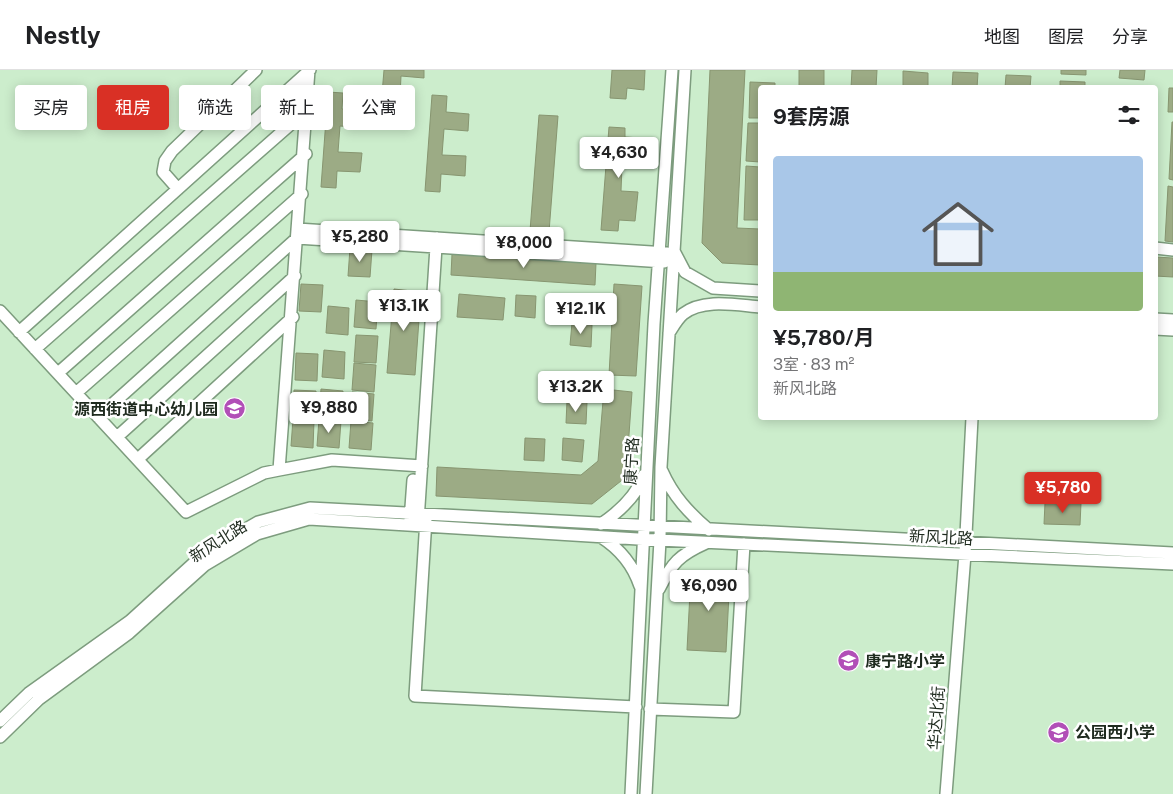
<!DOCTYPE html>
<html lang="zh">
<head>
<meta charset="utf-8">
<style>
	body { margin:0; font-family:"Public Sans","Noto Sans SC",sans-serif; background:#f6f6f6; color:#202124; height:100vh; display:flex; flex-direction:column; font-size:19px; white-space:nowrap }
	* { box-sizing:border-box; margin:0 }
	p { font-size:16px; color:#757577 }
	.icon { flex:none; width:28px; height:28px; fill:none; stroke:currentColor; stroke-width:2; stroke-linecap:round; stroke-linejoin:round }
	.map { position:relative; flex:1; overflow:hidden }
	.sheet { position:absolute; left:758px; top:15px; width:400px; height:335px; display:flex; flex-direction:column; background:#fff; border-radius:5px; box-shadow:0 2px 12px #0003 }
	.sheet>* { flex:none }
	.guide { position:absolute; left:15px; top:15px; width:475px; height:45px; display:flex; gap:10px }
	.price { position:absolute; translate:-50% -42px; padding:0 11px; border-radius:5px; background:#fff; color:#222; font-size:16px; line-height:32px; filter:drop-shadow(0 1px 2px #0008) }
	.price::after { content:''; position:absolute; left:50%; top:30px; width:15px; height:11px; margin-left:-8px; background:inherit; clip-path:polygon(0 0,100% 0,50% 100%) }
	.price.active { background:#d93025; color:#fff }
	ul { padding:0; list-style:none }
	li { display:grid; align-content:center; gap:10px; height:265px; padding:0 15px }
	li+li { border-top:1px solid #e0e0e0 }
	li span { display:grid; place-items:center; height:155px; border-radius:5px; color:#555 }
	li>.icon { margin-inline-start:auto }
	span .icon { width:90px; height:90px; fill:#fffc; stroke-width:1 }
	li b { font-size:21px }
	h2 { display:flex; justify-content:space-between; align-items:center; height:60px; padding:0 15px; font-size:21px }
	.tag { padding:0 18px; border-radius:5px; background:#fff; box-shadow:0 2px 12px #0003; font-size:18px; line-height:45px }
	.tag.active { background:#d93025; color:#fff }
	header { display:flex; align-items:center; gap:30px; box-sizing:border-box; height:70px; padding:0 25px; background:#fff; border-bottom:1px solid #e0e0e0 }
	header strong { font-size:24px }
	nav { display:flex; gap:28px; margin-inline-start:auto; font-size:18px }
	.map>svg:first-child { display:block }
	.building { fill:#9cab85; stroke:#879570 }
	.lines { fill:none; stroke-linecap:round; stroke-linejoin:round }
	.minor-casing { stroke:#7d9c7e; stroke-width:14 }
	.minor { stroke:#fff; stroke-width:11 }
	.labels { text-anchor:middle; stroke-width:5; stroke-linejoin:round; paint-order:stroke }
	.poi-label { font-size:16px; font-weight:bold; fill:#1f2b1f; stroke:#fff; text-anchor:start }
	.street-label { font-size:16px; fill:#1f2b1f; stroke:#fff }
</style>
</head>
<body>
<header>
<strong>Nestly</strong>
<nav><a>地图</a><a>图层</a><a>分享</a></nav>
</header>
<div class="map">
<svg width="1173" height="724" viewBox="0 0 1173 724">
	<rect width="100%" height="100%" fill="#ccedcc"/>
	<path class="building" d="M384 0H424V8L401 6 400 26 382 24Z
		M612 0H645L644 20 627 18 626 29 610 28Z
		M710 0H745L737 158 760 159V195L722 193 702 173Z
		M799 0H824V18H799Z
		M852 0H877L876 18H851Z
		M1061 0H1086V5L1061 4Z
		M1120 0H1145L1144 10 1119 8Z
		M903 1 928 3V18H903Z
		M953 2 978 3 977 18H952Z
		M1006 5 1031 6 1030 18H1005Z
		M1060 11 1085 12V18H1060Z
		M750 12 775 13V18H760V48H749Z
		M1169 18H1173V42H1168Z
		M328 22 343 23 342 39 365 41 364 58 340 56 338 82 362 83 360 102 337 101 336 118 321 117Z
		M432 25 447 26 446 42 469 44 468 61 444 59 442 85 466 86 465 106 441 104 440 122 425 121Z
		M539 45 558 46 549 162 530 161Z
		M1172 52H1173V110L1169 109Z
		M748 53H760V92L746 91Z
		M609 57 625 58V67L641 68 639 97 622 96 621 121 638 122 635 151 619 150 618 161 601 160Z
		M746 96 760 97V150H744Z
		M1168 116 1173 117V172L1165 171Z
		M350 178 372 180 370 207 348 206Z
		M452 184 596 193 595 215 451 205Z
		M1155 187 1173 188V207L1155 206Z
		M301 214 323 215 321 242 299 241Z
		M614 214 642 216 636 306 609 305Z
		M394 219 421 222 415 305 387 303Z
		M459 224 505 228 503 250 457 247Z
		M516 225 536 226 535 248 515 246Z
		M356 230 378 232 376 259 354 257Z
		M328 236 349 238 348 265 326 263Z
		M572 253 592 255 591 277 570 275Z
		M356 265 378 266 376 293 354 292Z
		M324 280 345 282 344 309 322 307Z
		M296 283 318 284 317 311 295 310Z
		M354 293 376 295 374 322 352 320Z
		M321 319 343 321 341 348 319 346Z
		M604 319 632 322 626 407 592 434 436 426 437 397 581 405 598 391Z
		M294 320 316 321 315 349 293 347Z
		M352 322 374 324 372 351 351 349Z
		M567 331 587 332 586 354 566 353Z
		M293 349 314 351 313 378 291 376Z
		M319 349 341 351 339 378 317 376Z
		M351 351 373 353 371 380 349 378Z
		M525 368 545 369 544 391 524 390Z
		M563 368 584 370 582 392 562 390Z
		M1045 433H1081L1080 455 1044 454Z
		M691 503 730 505 726 582 687 580Z"/>
	<g class="lines">
		<defs>
			<path id="minor" d="M178 119 163 102 165 91 172 81 256 0
				M297 159 667 183
				M1155 178 1173 180
				M674 181 685 202 713 218 760 221
				M0 241 186 442 264 403 279 400 332 390 422 396
				M1155 249 1173 250
				M1155 259 1173 260
				M19 262 310 0
				M669 263C673 257 677 249 683 244 703 228 736 235 760 237
				M35 279 308 39
				M58 303 306 84
				M76 323 302 124
				M98 347 297 168 436 177 437 168
				M117 367 295 206
				M138 389 293 247
				M279 400 309 0
				M662 401C673 426 689 443 709 460
				M426 449 415 626 636 637
				M410 451 413 410
				M418 451 436 177 664 192
				M601 454C619 442 636 427 644 405
				M601 467C620 479 633 495 640 516
				M659 519C672 493 679 485 706 473
				M650 639 734 642 744 474
				M0 651 29 623 130 551 206 482 258 452 310 438 1173 483
				M0 667 39 629 129 563 205 495 257 464 309 449 638 469 1173 494
				M631 724 654 254 672 0
				M646 724 660 470 661 397 685 0
				M946 724 965 484 972 348"/>
		</defs>
		<use href="#minor" class="minor-casing"/>
		<use href="#minor" class="minor"/>
	</g>
	<defs>
		<symbol id="school-disc" viewBox="-11 -11 22 22"><circle r="9.5" fill="#b14fb7" stroke="#fff"/><path d="M0-5L7-2L0 1L-7-2ZM-4 1L0 2.5L4 1V4Q0 6-4 4Z" fill="#fff"/></symbol>
	</defs>
	<g fill-rule="evenodd">
		<use href="#school-disc" x="222" y="326" width="25" height="25"/>
		<use href="#school-disc" x="836" y="578" width="25" height="25"/>
		<use href="#school-disc" x="1046" y="650" width="25" height="25"/>
	</g>
	<g class="labels">
		<g class="poi-label">
			<text x="218" y="345" text-anchor="end">源西街道中心幼儿园</text>
			<text x="865" y="597">康宁路小学</text>
			<text x="1075" y="668">公园西小学</text>
		</g>
		<g class="street-label">
			<text transform="translate(631 391) rotate(-87)" y="6">康宁路</text>
			<text transform="translate(941 467) rotate(3)" y="6">新风北路</text>
			<text transform="translate(218 471) rotate(-32)" y="6">新风北路</text>
			<text transform="translate(936 648) rotate(-86)" y="6">华达北街</text>
		</g>
	</g>
</svg>
<b class="price" style="left:619px;top:109px">¥4,630</b>
<b class="price" style="left:360px;top:193px">¥5,280</b>
<b class="price" style="left:524px;top:199px">¥8,000</b>
<b class="price" style="left:404px;top:262px">¥13.1K</b>
<b class="price" style="left:581px;top:265px">¥12.1K</b>
<b class="price" style="left:576px;top:343px">¥13.2K</b>
<b class="price" style="left:329px;top:364px">¥9,880</b>
<b class="price active" style="left:1063px;top:444px">¥5,780</b>
<b class="price" style="left:709px;top:542px">¥6,090</b>
<div class="guide">
<a class="tag">买房</a>
<a class="tag active">租房</a>
<a class="tag">筛选</a>
<a class="tag">新上</a>
<a class="tag">公寓</a>
</div>
<section class="sheet">
<h2>9套房源<svg class="icon" aria-label="filters" viewBox="0 0 24 24"><path d="M4 7h16M4 17h16"/><circle cx="9" cy="7" r="2"/><circle cx="15" cy="17" r="2"/></svg></h2>
<ul>
<li><span style="background:linear-gradient(#a9c7e8 75%,#8fb573 0)"><svg class="icon" aria-label="home" viewBox="0 0 24 24"><path d="M3 11l9-7 9 7M6 9v11h12V9"/></svg></span><div><b>¥5,780/月</b><p>3室 · 83 m²</p><p>新风北路</p></div></li>
</ul>
</section>
</div>
</body>
</html>
